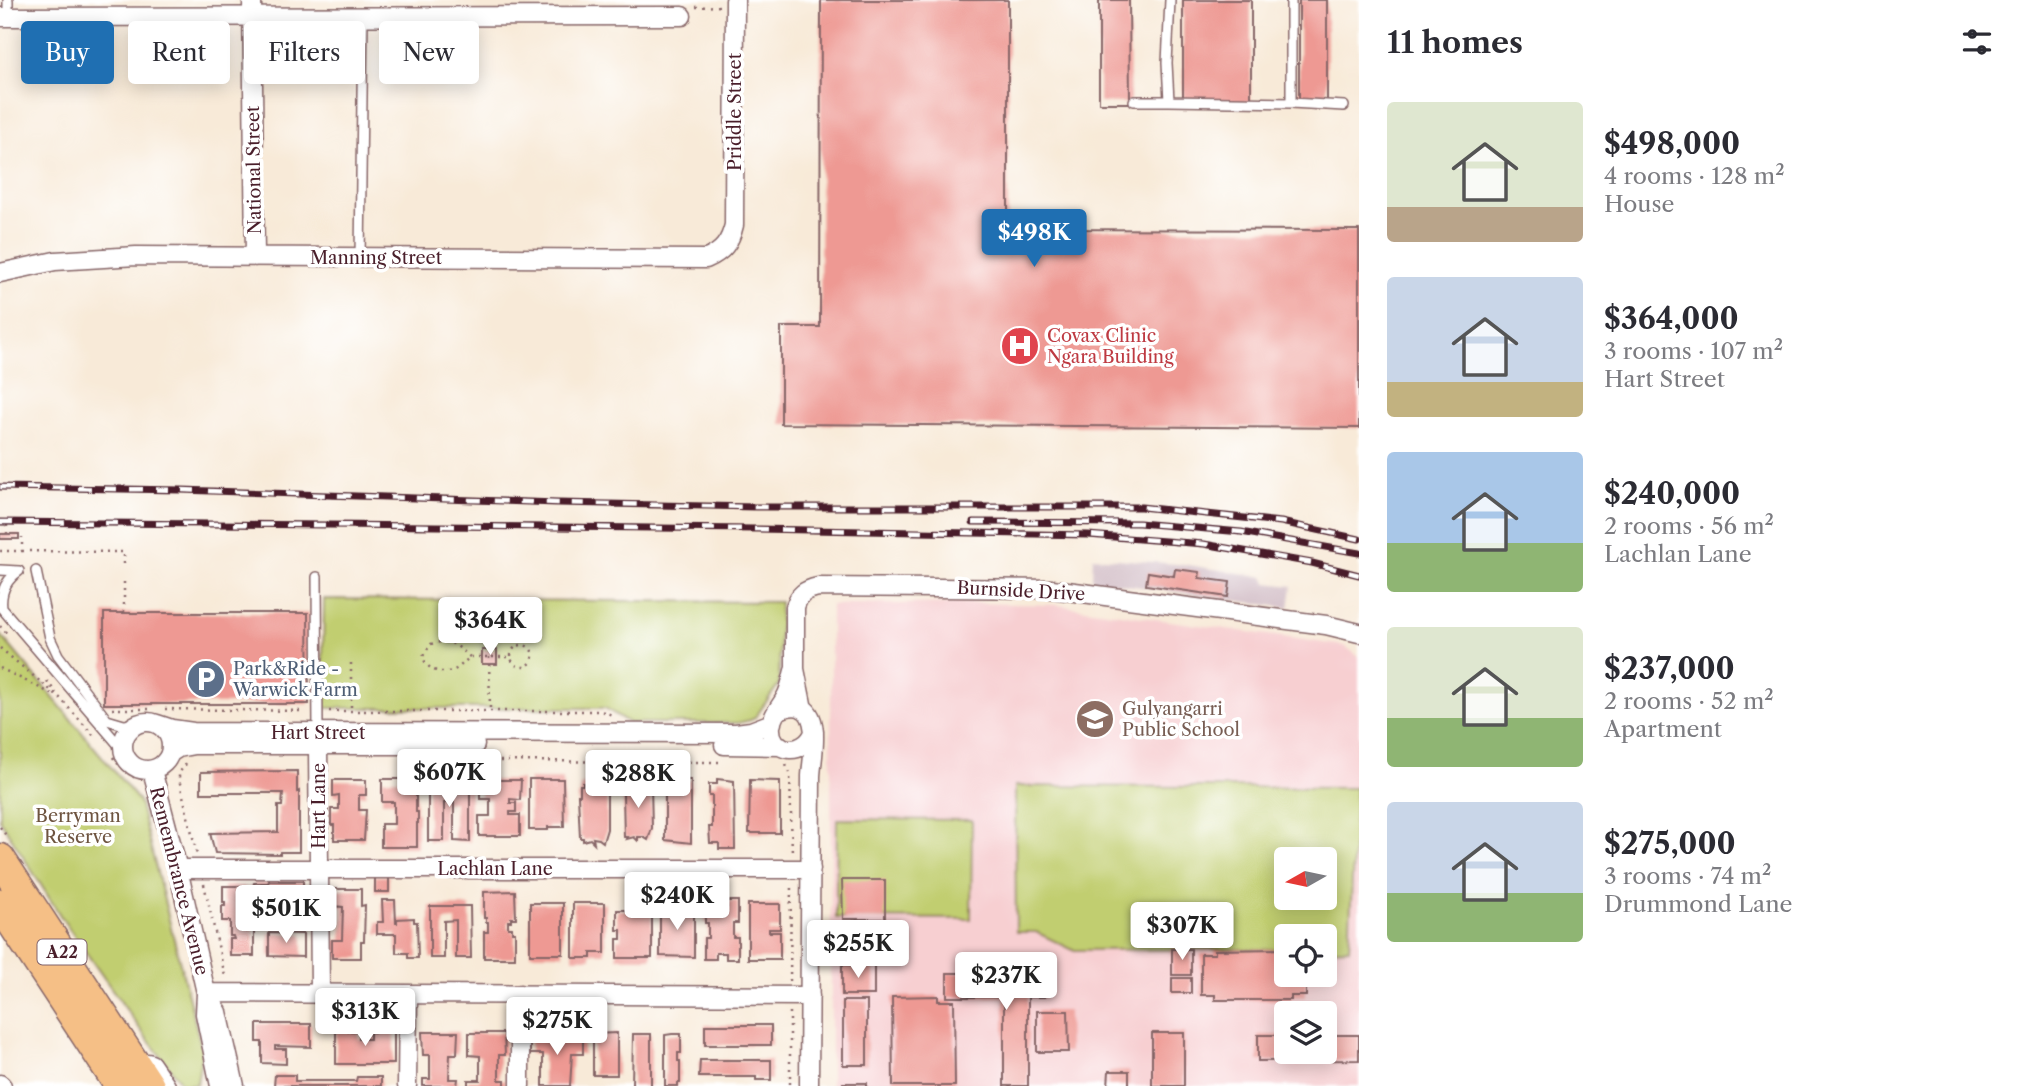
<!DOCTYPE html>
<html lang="en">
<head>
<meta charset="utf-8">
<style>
	body { margin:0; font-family:"Libre Caslon Text",serif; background:#f7f7f7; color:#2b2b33; height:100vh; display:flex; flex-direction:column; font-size:26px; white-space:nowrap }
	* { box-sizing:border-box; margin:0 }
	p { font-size:23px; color:#7c7c81 }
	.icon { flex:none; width:38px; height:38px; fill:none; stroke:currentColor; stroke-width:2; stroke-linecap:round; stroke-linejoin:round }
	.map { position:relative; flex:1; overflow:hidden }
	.sheet { display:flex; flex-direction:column; background:#fff; width:665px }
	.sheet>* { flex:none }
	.banner { position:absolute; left:21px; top:21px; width:665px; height:63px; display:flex; gap:14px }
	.needle { width:46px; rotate:261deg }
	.fabs { position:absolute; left:1274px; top:847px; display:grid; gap:14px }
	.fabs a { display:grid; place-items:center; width:63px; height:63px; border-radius:7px; background:#fff; box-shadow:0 4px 18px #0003; font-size:35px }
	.price { position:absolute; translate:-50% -60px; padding:0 16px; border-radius:7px; background:#fff; color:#222; font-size:23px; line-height:46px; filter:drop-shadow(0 2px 4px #0008) }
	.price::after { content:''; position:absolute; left:50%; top:42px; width:21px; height:16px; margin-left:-10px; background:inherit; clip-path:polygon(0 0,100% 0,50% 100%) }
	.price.active { background:#1f6fb2; color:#fff }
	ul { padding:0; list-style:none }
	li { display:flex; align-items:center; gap:21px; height:175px; padding:0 28px }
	li span { display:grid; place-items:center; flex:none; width:196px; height:140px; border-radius:7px; color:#555 }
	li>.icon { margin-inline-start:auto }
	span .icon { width:84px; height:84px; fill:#fffc; stroke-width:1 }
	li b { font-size:30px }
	h2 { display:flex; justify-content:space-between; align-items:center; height:84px; padding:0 28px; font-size:30px }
	.chip { padding:0 24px; border-radius:7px; background:#fff; box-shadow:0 4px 18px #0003; font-size:24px; line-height:63px }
	.chip.active { background:#1f6fb2; color:#fff }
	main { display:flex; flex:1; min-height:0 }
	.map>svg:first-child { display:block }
	.built { fill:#f7cfd1; fill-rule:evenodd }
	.industrial { fill:#d2bdc6 }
	.green { fill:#c1ce70; stroke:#86764e; stroke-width:2; fill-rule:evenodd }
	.building { fill:#ee9993 }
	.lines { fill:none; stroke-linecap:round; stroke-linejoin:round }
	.lane-casing { stroke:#876668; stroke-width:12 }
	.street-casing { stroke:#876668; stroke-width:21 }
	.highway-casing { stroke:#876668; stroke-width:33 }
	.path { stroke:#876668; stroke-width:2.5; stroke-dasharray:2 5; stroke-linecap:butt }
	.lane { stroke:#fff; stroke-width:9 }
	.street { stroke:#fff; stroke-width:18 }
	.highway { stroke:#f5bf86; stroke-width:30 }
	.rail-casing { stroke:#4a1f2b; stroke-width:7 }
	.rail { stroke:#fff; stroke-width:4.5; stroke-dasharray:13; stroke-linecap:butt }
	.labels { text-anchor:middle; stroke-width:7; stroke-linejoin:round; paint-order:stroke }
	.shield { fill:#fff; stroke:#80626b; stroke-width:2 }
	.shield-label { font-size:16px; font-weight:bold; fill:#4a1f2b }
	.street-label { font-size:18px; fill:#4a1f2b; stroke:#fff }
	.health-label { font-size:18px; fill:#be3a42; stroke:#fff; text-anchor:start }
	.service-label { font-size:18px; fill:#4e5e75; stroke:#fff; text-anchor:start }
	.education-label { font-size:18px; fill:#785e54; stroke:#fff; text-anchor:start }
	.park-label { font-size:18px; fill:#6e5440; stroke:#fff }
</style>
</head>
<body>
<main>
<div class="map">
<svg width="1359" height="1086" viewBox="0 0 1359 1086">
	<rect width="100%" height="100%" fill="#fff"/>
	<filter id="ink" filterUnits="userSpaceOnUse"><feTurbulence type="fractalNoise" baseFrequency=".0143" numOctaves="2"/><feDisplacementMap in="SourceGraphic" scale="14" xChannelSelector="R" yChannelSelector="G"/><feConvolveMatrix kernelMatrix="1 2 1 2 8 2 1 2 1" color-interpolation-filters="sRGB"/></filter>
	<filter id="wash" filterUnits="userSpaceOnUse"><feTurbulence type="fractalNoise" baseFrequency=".00686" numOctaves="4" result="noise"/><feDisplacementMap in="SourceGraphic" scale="28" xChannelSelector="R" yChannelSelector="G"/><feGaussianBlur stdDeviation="1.57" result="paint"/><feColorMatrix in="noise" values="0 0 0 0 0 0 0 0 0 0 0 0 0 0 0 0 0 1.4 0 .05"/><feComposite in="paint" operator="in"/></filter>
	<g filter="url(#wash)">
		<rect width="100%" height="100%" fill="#f8ead8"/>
		<path class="built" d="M968 603 1057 605 1345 646 1359 657V1086H831V605ZM1286 859H1325V898H1286ZM1286 936H1325V975H1286ZM1286 1013H1325V1052H1286Z"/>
		<path class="industrial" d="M1093 557 1188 565 1264 577 1267 583 1292 586 1289 608 1092 580Z"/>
		<path class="green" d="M324 599 780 602 779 684 756 716 751 720 738 723H629L605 708H322Z
			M0 634 139 801 202 1050 197 1084 183 1085 145 1036 63 920 0 820Z
			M1015 786 1356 788 1349 948 1325 949V936H1286V949L1073 950 1036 932H1016ZM1286 859H1325V898H1286Z
			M837 819 972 820 971 919 836 918Z"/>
		<g id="blocks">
			<path class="building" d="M821 0H1008V229L1359 230V428L781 424V327H820Z
				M1099 0H1129L1130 103H1099Z
				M1183 0H1251V102L1183 101Z
				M1299 0H1327V101H1299Z
				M0 534H19V539H0Z
				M1175 569 1200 572 1199 578 1230 582 1228 597 1146 585 1148 572 1174 576Z
				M104 613H308L309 704H104Z
				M482 650H497V664H482Z
				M297 771V792L299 791V852H280V854L215 853 210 833 278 832V806H282L283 793H201V772Z
				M382 779H416V812H418V823H417V847H381V824H394V802H382Z
				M529 779H563L564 827H548V830H529Z
				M717 779 734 781 735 849H719V843H710L709 827H712V796H709V784H717Z
				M333 780H366V795H359V810H366L364 840H334V825H331V809H339V795L333 796Z
				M480 780H521L520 800 510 799V803H516V812H510V815H520V836H479V816H490V799H480Z
				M665 780H691V843L665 840Z
				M750 780 780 781V833H749Z
				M428 781H470V842L454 841V802L444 803V841H428Z
				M628 781 634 783 638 781 639 784 649 782V784H651L652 828 648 840 643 837H638V841L634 837 627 839 628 837H624L623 793H625V783H628Z
				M592 782 594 783V785L604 783V785H607V829L603 842 599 839 593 838 594 843 590 839 583 841V838H580L578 795H580V785H583V783L590 785Z
				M375 876H389V892H375Z
				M842 880H885V919H843Z
				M269 881H303V904L251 905 252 896 249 897V887H253L254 883H268Z
				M223 886H245V920H254V956H230V939H234L233 936H230V921H222V906H225V902H223Z
				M687 886H699V897H687Z
				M332 889H361V906L365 905 364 941H361V958H332V940H342L343 907 332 906Z
				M515 891 516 918H511V921H508V928H512V932H515V958H484V932H488V922H486V918H484V892Z
				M382 900H395L396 923H397V919L414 918V922H417L418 958H408V953H396V934H377V922H383Z
				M726 901H738V923H733V937H738V959H726V953H716V959H704V938H708V923H705V902H716L717 907H727Z
				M530 903H563V954H530Z
				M573 903H605V953H591V958H573Z
				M748 904H780V929H769V932H780V959H748Z
				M430 906H470L471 958H456V920L444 921V958H430Z
				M660 907H694V957L660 956Z
				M617 910H652V958H617V939H621V930H617Z
				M269 933 303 934V957L269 956Z
				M1172 949H1191V975H1172Z
				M1286 949V975H1306V996H1291V1000H1215V995H1201V954H1215V950Z
				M842 965H874V995H842Z
				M947 973H1045V997H1028V1086H1004V997H947Z
				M1172 978H1191V993H1172Z
				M938 996V1001H954L955 1086H893L892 997Z
				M843 1001H867V1065H843Z
				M1037 1011H1068L1069 1052H1037Z
				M257 1024H311V1047L275 1046V1049H286V1064L262 1063V1042H257Z
				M705 1025H771V1045H705Z
				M336 1031H359V1039H370V1032H394V1064H336Z
				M422 1032H458L457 1054H450L449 1079H458L457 1086H423V1079H430V1055H423Z
				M469 1033H504L505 1055H499V1080H505V1086H468V1080H480V1056L469 1055Z
				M617 1033V1075H593V1034Z
				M1152 1033H1184V1086H1152Z
				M633 1034H651V1086H632Z
				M672 1034H681V1053H678V1061H680V1083H678V1086H665V1035Z
				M1258 1035H1286V1052H1325V1035H1359V1060L1258 1061Z
				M530 1036H583V1054H572L570 1086H543V1054H530Z
				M700 1060H771V1080H756V1077H699Z
				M1109 1071H1129V1086H1108Z
				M275 1075H295V1081H356L357 1077H381V1086H274Z
				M843 1083H867V1086H843Z"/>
		</g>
	</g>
	<g filter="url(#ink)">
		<use href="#blocks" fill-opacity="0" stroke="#876668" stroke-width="2"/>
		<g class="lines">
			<defs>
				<path id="lane" d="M8 0V17
					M1170 0 1167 63 1169 101 1291 103 1344 106
					M1291 0V103
					M1134 101H1169
					M360 258 363 16
					M0 570 19 571
					M36 571 50 638 58 655 107 720 124 725 137 724
					M317 577 318 733
					M0 606 123 750
					M2 608C0 592 6 580 19 571"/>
				<path id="street" d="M252 0 255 257
					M0 17 682 16
					M0 273 55 261 136 256 706 259C723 252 730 242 734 225L735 0
					M794 671C792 678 791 685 788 692 784 703 772 714 771 726 769 754 805 757 814 732
					M803 709 795 669V607C799 594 805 590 818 587L1052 589 1326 625 1359 633
					M778 711C785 707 792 705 800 707 822 715 812 757 811 776L809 1086
					M123 746a24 24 0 1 1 48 0a24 24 0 1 1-48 0Z
					M157 724 172 729 193 732 736 733 751 731 772 723
					M318 745 320 993
					M724 745 781 746
					M170 753 178 748 194 745H475
					M152 770 178 869 206 993 205 1014 220 1086
					M178 869H811
					M206 993 810 996
					M206 993 218 1012 235 1086
					M520 994V1086
					M148 1063 151 1064 166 1086
					M0 1084 2 1086
					M407 1086 408 994"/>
				<path id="highway" d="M0 859 149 1086
					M0 904 120 1086"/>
			</defs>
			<use href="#lane" class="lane-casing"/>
			<use href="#street" class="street-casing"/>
			<use href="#highway" class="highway-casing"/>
			<path class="path" d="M696 7 721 6
				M7 525V537
				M0 551H22V537
				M22 551 124 552V566
				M124 582V613
				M0 626 9 636
				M511 656a11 11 0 1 1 22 0a11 11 0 1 1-22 0Z
				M0 648 60 698 95 737
				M470 657C455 644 451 639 431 644L423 656C426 671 443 676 456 669 461 666 465 661 470 657H511
				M489 657 490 710
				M351 663V711
				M0 668 54 695
				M47 681 56 693
				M112 709H151
				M165 709 305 711
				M329 711H601L615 716
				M113 757C120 769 130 772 138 781
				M479 761 721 762
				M186 764 179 773V779L197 854
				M786 765 790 773 792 855
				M0 827 8 838
				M204 884 225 976
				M790 981 791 883
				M790 1012V1086"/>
			<use href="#lane" class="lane"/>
			<use href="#street" class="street"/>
			<use href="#highway" class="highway"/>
			<defs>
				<path id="rail" d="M0 487 181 490 558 503 756 507H1141L1281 522 1359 539
					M0 522 757 529 1088 535 1204 544 1312 563 1359 575
					M973 522 1139 523 1241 532 1359 553"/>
			</defs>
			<use href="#rail" class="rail-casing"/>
			<use href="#rail" class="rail"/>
		</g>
	</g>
	<defs>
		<symbol id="hospital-disc" viewBox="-11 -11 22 22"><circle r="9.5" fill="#e0444e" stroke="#fff"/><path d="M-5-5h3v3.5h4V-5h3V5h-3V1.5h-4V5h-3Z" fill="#fff"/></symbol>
		<symbol id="parking-disc" viewBox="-11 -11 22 22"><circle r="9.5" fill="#5c6f8a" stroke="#fff"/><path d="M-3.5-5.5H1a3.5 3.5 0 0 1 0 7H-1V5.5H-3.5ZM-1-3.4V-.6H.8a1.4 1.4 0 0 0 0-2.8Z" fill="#fff"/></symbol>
		<symbol id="school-disc" viewBox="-11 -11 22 22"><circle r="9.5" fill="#8d6e63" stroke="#fff"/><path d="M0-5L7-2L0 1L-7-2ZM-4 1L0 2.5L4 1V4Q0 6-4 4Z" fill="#fff"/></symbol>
	</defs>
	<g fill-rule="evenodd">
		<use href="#hospital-disc" x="998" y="324" width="44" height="44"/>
		<use href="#parking-disc" x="184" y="657" width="44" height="44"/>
		<use href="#school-disc" x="1073" y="697" width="44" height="44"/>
	</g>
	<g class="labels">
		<rect class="shield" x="37.5" y="939.5" width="49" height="25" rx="5"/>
		<g class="shield-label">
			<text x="62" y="958">A22</text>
		</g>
		<g class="street-label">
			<text transform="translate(735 112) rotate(-90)" y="6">Priddle Street</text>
			<text transform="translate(254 170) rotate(-91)" y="6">National Street</text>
			<text x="376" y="264">Manning Street</text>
			<text transform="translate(1021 591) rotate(3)" y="6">Burnside Drive</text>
			<text x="318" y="739">Hart Street</text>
			<text transform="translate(319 806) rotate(-90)" y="6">Hart Lane</text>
			<text x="495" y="875">Lachlan Lane</text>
			<text transform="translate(179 881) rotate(76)" y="6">Remembrance Avenue</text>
		</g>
		<g class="health-label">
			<text x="1047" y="342">Covax Clinic<tspan x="1047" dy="21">Ngara Building</tspan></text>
		</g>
		<g class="service-label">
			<text x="233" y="675">Park&amp;Ride -<tspan x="233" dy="21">Warwick Farm</tspan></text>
		</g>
		<g class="education-label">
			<text x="1122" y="715">Gulyangarri<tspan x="1122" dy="21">Public School</tspan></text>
		</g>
		<g class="park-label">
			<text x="78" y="822">Berryman<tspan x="78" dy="21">Reserve</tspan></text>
		</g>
	</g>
</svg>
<div class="fabs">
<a><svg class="needle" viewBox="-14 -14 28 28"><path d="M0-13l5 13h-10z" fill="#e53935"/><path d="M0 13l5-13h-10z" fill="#7c7c81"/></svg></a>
<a><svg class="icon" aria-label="locate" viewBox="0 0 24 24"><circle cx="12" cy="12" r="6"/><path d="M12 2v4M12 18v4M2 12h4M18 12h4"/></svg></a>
<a><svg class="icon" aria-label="layers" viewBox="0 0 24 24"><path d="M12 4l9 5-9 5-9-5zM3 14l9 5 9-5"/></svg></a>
</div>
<b class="price active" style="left:1034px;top:269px">$498K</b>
<b class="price" style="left:490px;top:657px">$364K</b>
<b class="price" style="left:449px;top:809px">$607K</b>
<b class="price" style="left:638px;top:810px">$288K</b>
<b class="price" style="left:677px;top:932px">$240K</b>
<b class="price" style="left:286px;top:945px">$501K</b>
<b class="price" style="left:1182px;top:962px">$307K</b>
<b class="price" style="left:858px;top:980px">$255K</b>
<b class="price" style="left:1006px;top:1012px">$237K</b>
<b class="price" style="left:365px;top:1048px">$313K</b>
<b class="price" style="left:557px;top:1057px">$275K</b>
<div class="banner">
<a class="chip active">Buy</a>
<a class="chip">Rent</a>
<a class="chip">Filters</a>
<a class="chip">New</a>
</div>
</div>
<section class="sheet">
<h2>11 homes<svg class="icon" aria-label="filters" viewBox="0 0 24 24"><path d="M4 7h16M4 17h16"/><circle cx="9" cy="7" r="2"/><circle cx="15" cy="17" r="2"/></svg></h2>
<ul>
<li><span style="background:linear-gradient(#dfe7d0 75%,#b9a48a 0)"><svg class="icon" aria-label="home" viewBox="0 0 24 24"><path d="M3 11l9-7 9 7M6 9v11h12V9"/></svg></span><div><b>$498,000</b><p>4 rooms · 128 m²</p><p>House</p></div></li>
<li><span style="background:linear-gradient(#c9d6e8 75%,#c2b280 0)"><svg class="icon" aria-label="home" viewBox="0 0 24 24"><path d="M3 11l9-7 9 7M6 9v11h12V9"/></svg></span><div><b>$364,000</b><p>3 rooms · 107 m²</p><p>Hart Street</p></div></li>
<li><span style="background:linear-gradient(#a9c7e8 65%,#8fb573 0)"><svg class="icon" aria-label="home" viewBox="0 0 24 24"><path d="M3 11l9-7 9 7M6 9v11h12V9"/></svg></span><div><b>$240,000</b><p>2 rooms · 56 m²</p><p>Lachlan Lane</p></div></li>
<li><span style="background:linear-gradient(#dfe7d0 65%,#8fb573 0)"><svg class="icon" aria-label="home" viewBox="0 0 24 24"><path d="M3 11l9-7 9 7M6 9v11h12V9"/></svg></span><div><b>$237,000</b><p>2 rooms · 52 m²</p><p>Apartment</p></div></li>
<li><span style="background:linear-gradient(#c9d6e8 65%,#8fb573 0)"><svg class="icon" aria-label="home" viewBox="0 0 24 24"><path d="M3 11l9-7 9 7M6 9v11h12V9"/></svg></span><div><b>$275,000</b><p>3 rooms · 74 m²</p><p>Drummond Lane</p></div></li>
</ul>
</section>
</main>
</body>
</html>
